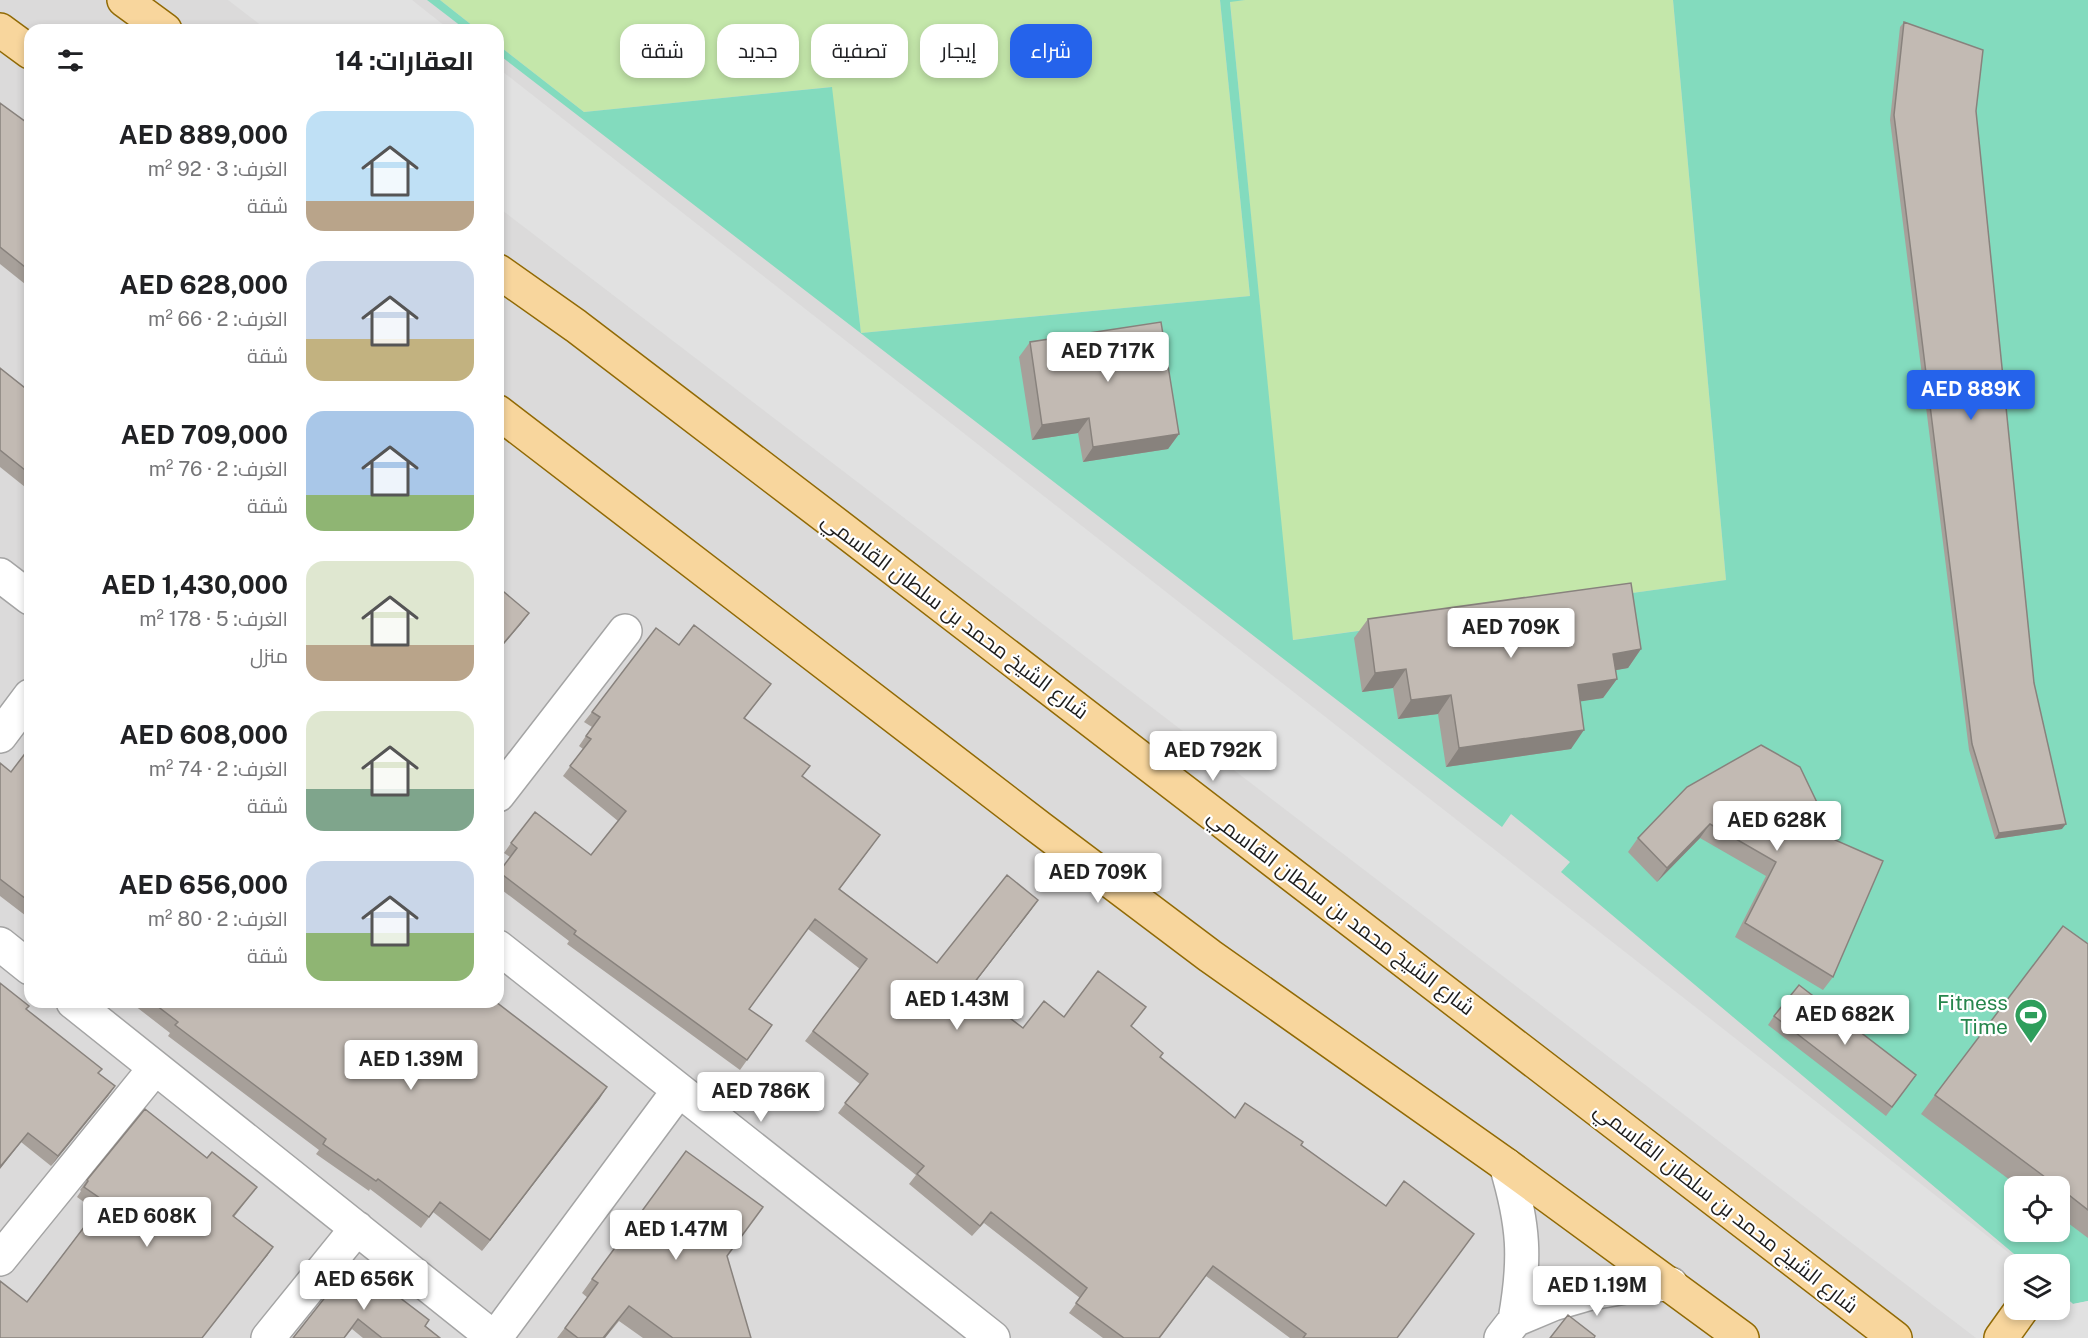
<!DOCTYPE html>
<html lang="ar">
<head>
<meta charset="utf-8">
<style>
	body { margin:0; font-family:"Public Sans",Cairo,sans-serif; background:#f6f6f6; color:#202124; direction:rtl; height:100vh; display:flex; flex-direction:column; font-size:22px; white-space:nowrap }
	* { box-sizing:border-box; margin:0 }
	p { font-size:20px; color:#757577 }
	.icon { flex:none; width:33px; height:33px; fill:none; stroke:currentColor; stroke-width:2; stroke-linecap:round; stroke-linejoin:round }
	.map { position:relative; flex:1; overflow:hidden; direction:ltr }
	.details { position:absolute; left:24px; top:24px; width:480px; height:984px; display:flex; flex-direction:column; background:#fff; border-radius:18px; box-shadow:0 3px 9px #0003; direction:rtl }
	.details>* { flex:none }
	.guide { position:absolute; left:522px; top:24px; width:570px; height:54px; direction:rtl; display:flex; gap:12px }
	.controls { position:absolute; left:2004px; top:1176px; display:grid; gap:12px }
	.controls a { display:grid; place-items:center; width:66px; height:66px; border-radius:12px; background:#fff; box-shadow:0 3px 9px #0003; font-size:30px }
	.price { position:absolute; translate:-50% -51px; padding:0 14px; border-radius:6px; background:#fff; color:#222; font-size:20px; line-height:39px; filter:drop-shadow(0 2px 3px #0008) }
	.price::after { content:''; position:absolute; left:50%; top:36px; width:18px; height:14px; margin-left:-9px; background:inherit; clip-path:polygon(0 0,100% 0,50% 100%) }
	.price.selected { background:#2563eb; color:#fff }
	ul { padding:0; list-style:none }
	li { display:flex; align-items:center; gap:18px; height:150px; padding:0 30px }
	li span { display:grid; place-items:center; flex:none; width:168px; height:120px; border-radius:18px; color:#555 }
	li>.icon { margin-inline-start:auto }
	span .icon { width:72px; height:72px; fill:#fffc; stroke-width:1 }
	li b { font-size:26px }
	h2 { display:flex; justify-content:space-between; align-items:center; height:72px; padding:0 30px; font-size:26px }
	.chip { padding:0 21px; border-radius:18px; background:#fff; box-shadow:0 3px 9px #0003; font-size:21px; line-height:54px }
	.chip.selected { background:#2563eb; color:#fff }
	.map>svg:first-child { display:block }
	.residential { fill:#dbdada; fill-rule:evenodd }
	.grass { fill:#c4e7aa }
	.pitch { fill:#83dbbe; fill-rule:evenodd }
	.parking { fill:#e1e1e1 }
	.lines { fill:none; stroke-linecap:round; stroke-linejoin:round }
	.minor-casing { stroke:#a4a4a4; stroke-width:36 }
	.major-casing { stroke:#916a05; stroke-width:36 }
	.minor { stroke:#fff; stroke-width:33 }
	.major { stroke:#f8d69d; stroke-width:33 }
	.wall { fill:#a7a09a }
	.shaded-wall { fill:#88827d }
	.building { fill:#c2bab3; stroke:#88827d; stroke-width:1.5 }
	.labels { text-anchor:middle; stroke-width:4.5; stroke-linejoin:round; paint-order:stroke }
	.street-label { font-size:21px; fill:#1d1d1d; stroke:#fff }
	.leisure-label { font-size:21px; fill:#27864d; stroke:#fff; text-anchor:end }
</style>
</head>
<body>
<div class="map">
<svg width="2088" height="1338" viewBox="0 0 2088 1338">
	<rect width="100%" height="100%" fill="#eeebe3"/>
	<path class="residential" d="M0 0H2088V1338H0ZM30 30H498V1002H30ZM2014 1186H2060V1232H2014ZM2014 1264H2060V1310H2014Z"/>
	<path class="grass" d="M440 0H1220L1250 296 861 333 831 87 584 112 498 45V30H478Z
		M1245 0H1673L1726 580 1292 640 1230 1Z"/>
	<path class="pitch" d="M427 0H440L478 30H466Z
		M1220 0H1245L1230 2 1293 640 1726 580 1673 0H2088V1301L2073 1304 2060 1293V1264H2026L1561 872 1570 862 1511 814 1502 827 498 54V45L584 112 832 87 861 333 1250 296ZM2014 1186H2060V1232H2014Z"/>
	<path class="parking" d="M228 0H412L450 30H267Z
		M498 68 2023 1264H2014V1310H2060V1293L2073 1304 2088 1301V1338H1976L498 207Z"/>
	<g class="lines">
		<defs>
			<path id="minor" d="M0 575 30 598
				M0 736 30 696
				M498 795 625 631
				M0 944 30 968
				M498 947 993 1338
				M73 1002 494 1338
				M1506 1165C1524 1225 1526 1259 1515 1320
				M0 1259 155 1068
				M268 1338 357 1228
				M495 1338 679 1090
				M1501 1338 1515 1320 1553 1304 1591 1293 1631 1286 1671 1284"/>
			<path id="major" d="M124 0 165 30
				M0 30 30 52
				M498 271 576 326 850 535 1895 1338
				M498 412 1040 828 1210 956 1506 1165 1742 1338
				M2001 1338 2021 1310"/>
		</defs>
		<use href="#minor" class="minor-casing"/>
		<use href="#major" class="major-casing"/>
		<use href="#minor" class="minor"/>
		<use href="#major" class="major"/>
	</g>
	<path class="wall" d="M1904 22 1976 111 2034 683 2062 829 1995 839 1969 750 1890 120 1900 27Z
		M0 103 30 125V288L0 264Z
		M1030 342 1179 434 1168 449 1083 462 1078 433 1032 440 1019 357Z
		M0 368 29 391 30 389V491L0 467Z
		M1368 619 1641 649 1628 668 1615 670 1617 679 1603 698 1580 701 1571 749 1446 767 1438 714 1398 719 1393 688 1362 692 1354 638Z
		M679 645 771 684 745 718 802 776 873 845 840 889 937 963 1031 910 970 989 1023 1028 1064 1017 1131 1027 1160 1057 1235 1118 1301 1145 1397 1338H1290L1206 1276 1160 1338H1103L1069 1313 1080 1298 984 1223 972 1236 909 1184 916 1175 838 1113 860 1084 805 1041 860 969 808 929 749 1009 772 1025 740 1070 567 944 569 941 498 887V873L510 857 504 853 511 843 591 855 618 821 563 776 583 749 579 746 592 727 584 722 592 712Z
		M30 747V919L0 896V763L11 772Z
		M1687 787 1835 840 1833 977 1823 990 1735 937 1766 876 1700 838 1657 882 1628 852 1638 838Z
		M2088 944V1238L2060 1217V1186H2018L1921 1114 1935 1095Z
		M130 1002H496L600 1098 482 1251 433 1212 421 1228 370 1189 369 1191 316 1154 319 1150 168 1036 170 1033Z
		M26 1009 99 1074 115 1086 108 1096 51 1166 21 1142Z
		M1774 1016 1910 1084 1886 1116 1768 1025Z
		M207 1158 257 1187 234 1217 273 1247 267 1256 27 1302 96 1211 77 1197 81 1191 80 1190 87 1180Z
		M727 1256 751 1338H643L619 1321 605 1338H557L588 1298 582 1293 592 1279Z
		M353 1262 425 1326 440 1338H363L352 1329 344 1338H293Z"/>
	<path class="shaded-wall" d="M1089 418 1078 433 1032 440 1042 425Z
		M1179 434 1168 449 1083 462 1093 447Z
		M529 613 521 624 498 651V650Z
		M1641 649 1628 668 1600 673 1613 654Z
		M1406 669 1393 688 1362 692 1375 673Z
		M1617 679 1603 698 1564 704 1578 685Z
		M1451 695 1438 714 1398 719 1411 700Z
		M1584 730 1571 749 1446 767 1459 748Z
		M1710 824 1700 838 1657 882 1667 868Z
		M2066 824 2062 829 1995 839 1999 833Z
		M1038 900 1031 910 963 998 970 988Z
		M115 1086 108 1096 51 1166 58 1156Z
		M607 1087 600 1098 482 1251 490 1240Z
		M28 1133 0 1169V1167Z
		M273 1247 267 1256 202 1338Z
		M629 1306 605 1338H603Z"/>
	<path class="building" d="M1904 22 1983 50 1976 111 2034 683 2066 824 1999 833 1972 744 1894 115Z
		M0 103 30 125V271L0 247Z
		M1161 322 1179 434 1093 447 1089 418 1042 425 1030 342Z
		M0 368 29 391 30 389V474L0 450Z
		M1631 583 1641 649 1613 654 1617 679 1578 685 1584 730 1459 748 1451 695 1411 700 1406 669 1375 673 1368 619Z
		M498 587 529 613 498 650Z
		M694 625 771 684 744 718 810 766 802 776 880 835 839 889 937 963 1007 875 1038 900 970 988 1023 1028 1044 1001 1064 1017 1098 971 1146 1007 1131 1026 1163 1053 1160 1057 1235 1118 1245 1103 1303 1142 1301 1145 1386 1206 1404 1181 1474 1234 1397 1338H1303L1306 1334 1213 1266 1159 1338H1124L1076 1303 1087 1288 991 1212 980 1226 917 1174 924 1166 845 1103 868 1074 813 1031 867 959 815 919 749 1009 772 1025 747 1060 574 934 576 931 499 872 517 848 511 843 535 812 591 855 626 811 570 766 591 739 586 736 600 717 592 712 656 628 679 645Z
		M1761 745 1800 767 1835 840 1883 861 1833 977 1745 923 1776 862 1710 824 1667 868 1638 838 1687 787Z
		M30 747V902L0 879V763L11 772Z
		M2063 926 2088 944V1210L2060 1188V1186H2057L1935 1095Z
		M0 983 29 1006 26 1009 102 1069 98 1073 115 1086 58 1156 28 1133 0 1167Z
		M1799 985 1916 1075 1892 1107 1774 1016Z
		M152 1002H496L607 1087 490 1240 440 1202 429 1217 378 1179 376 1181 323 1144 326 1139 175 1025 178 1022Z
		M145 1109 207 1158 212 1152 257 1187 233 1216 273 1247 202 1338H0V1281L27 1302 104 1201 84 1187 88 1181 87 1180Z
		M686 1151 763 1207 727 1256 751 1338H673L629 1306 603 1338H578L565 1328 598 1283 592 1279Z
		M353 1262 429 1320 425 1326 440 1338H382L358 1319 344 1338H293Z
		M1568 1315 1595 1336 1594 1338H1550Z"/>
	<defs>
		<symbol id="stadium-pin" viewBox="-11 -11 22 30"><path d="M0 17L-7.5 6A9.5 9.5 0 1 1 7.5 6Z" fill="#2e9e5b" stroke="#fff"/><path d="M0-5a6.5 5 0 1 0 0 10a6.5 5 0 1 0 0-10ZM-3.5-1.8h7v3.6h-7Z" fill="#fff"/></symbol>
	</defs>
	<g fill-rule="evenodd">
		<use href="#stadium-pin" x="2012" y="996" width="38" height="52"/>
	</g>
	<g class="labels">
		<g class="street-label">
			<text transform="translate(955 616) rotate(37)" y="7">شارع الشيخ محمد بن سلطان القاسمي</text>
			<text transform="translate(1341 912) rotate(37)" y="7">شارع الشيخ محمد بن سلطان القاسمي</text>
			<text transform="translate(1726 1208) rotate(38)" y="7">شارع الشيخ محمد بن سلطان القاسمي</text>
		</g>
		<g class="leisure-label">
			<text x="2008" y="1010">Fitness<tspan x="2008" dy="24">Time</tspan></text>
		</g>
	</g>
</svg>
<div class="controls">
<a><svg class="icon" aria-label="locate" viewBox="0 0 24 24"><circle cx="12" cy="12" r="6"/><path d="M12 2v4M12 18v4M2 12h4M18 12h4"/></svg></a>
<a><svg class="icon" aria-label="layers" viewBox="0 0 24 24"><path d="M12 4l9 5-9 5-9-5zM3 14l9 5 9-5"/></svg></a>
</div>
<b class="price" style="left:1108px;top:383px">AED 717K</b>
<b class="price selected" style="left:1971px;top:421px">AED 889K</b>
<b class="price" style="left:1511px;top:659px">AED 709K</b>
<b class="price" style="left:1213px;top:782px">AED 792K</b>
<b class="price" style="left:1777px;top:852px">AED 628K</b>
<b class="price" style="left:1098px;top:904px">AED 709K</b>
<b class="price" style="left:957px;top:1031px">AED 1.43M</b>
<b class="price" style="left:1845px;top:1046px">AED 682K</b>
<b class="price" style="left:411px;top:1091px">AED 1.39M</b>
<b class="price" style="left:761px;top:1123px">AED 786K</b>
<b class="price" style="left:147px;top:1248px">AED 608K</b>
<b class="price" style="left:676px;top:1261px">AED 1.47M</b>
<b class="price" style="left:364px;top:1311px">AED 656K</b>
<b class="price" style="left:1597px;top:1317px">AED 1.19M</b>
<div class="guide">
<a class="chip selected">شراء</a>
<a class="chip">إيجار</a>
<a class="chip">تصفية</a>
<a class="chip">جديد</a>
<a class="chip">شقة</a>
</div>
<section class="details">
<h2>العقارات: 14<svg class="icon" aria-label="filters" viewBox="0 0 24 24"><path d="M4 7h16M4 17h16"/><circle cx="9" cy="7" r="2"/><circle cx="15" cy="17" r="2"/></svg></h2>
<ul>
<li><span style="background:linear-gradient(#bfe0f5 75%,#b9a48a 0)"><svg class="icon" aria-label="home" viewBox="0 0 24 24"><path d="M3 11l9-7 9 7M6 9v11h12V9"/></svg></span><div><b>AED 889,000</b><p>الغرف: 3 · 92 m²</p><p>شقة</p></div></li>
<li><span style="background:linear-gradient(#c9d6e8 65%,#c2b280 0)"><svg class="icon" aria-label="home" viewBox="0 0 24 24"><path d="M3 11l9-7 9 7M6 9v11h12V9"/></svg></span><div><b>AED 628,000</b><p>الغرف: 2 · 66 m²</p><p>شقة</p></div></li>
<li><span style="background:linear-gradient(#a9c7e8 70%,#8fb573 0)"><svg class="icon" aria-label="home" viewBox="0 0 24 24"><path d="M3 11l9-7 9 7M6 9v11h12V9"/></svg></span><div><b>AED 709,000</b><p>الغرف: 2 · 76 m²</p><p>شقة</p></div></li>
<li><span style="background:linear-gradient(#dfe7d0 70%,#b9a48a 0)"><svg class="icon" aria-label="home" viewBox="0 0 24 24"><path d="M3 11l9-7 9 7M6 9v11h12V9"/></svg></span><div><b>AED 1,430,000</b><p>الغرف: 5 · 178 m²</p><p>منزل</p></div></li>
<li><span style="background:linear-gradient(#dfe7d0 65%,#7fa58c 0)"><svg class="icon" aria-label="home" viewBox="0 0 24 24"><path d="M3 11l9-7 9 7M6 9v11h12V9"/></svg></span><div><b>AED 608,000</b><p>الغرف: 2 · 74 m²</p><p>شقة</p></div></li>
<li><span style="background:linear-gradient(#c9d6e8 60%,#8fb573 0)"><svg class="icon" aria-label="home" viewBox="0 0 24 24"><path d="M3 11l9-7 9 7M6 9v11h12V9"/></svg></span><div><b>AED 656,000</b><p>الغرف: 2 · 80 m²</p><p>شقة</p></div></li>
</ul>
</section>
</div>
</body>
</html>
